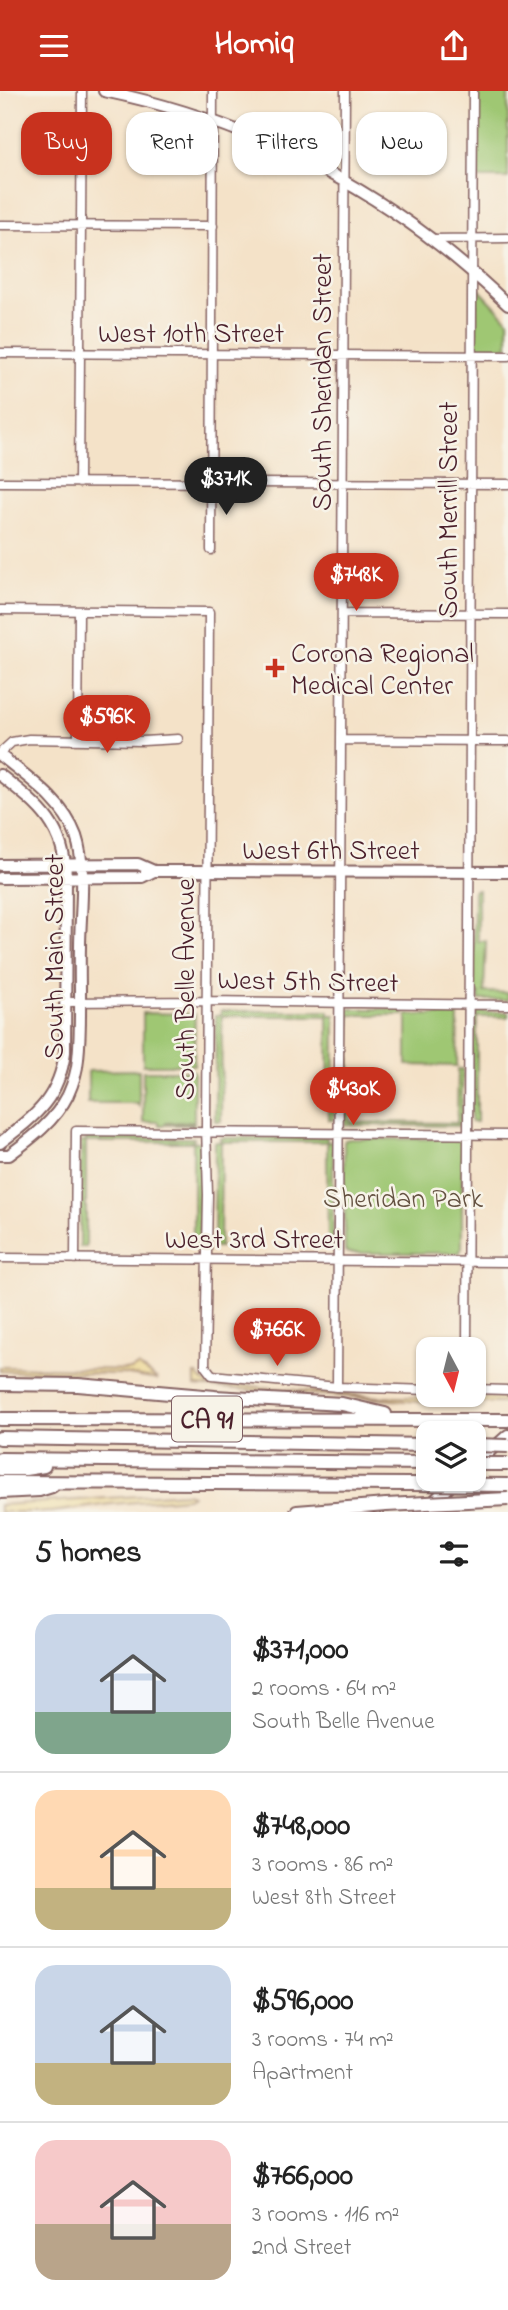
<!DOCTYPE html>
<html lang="en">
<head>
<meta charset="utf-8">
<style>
	body { margin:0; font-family:"Indie Flower",sans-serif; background:#f6f6f6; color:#222; height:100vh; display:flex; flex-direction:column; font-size:26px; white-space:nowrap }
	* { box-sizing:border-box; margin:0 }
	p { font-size:23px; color:#767676 }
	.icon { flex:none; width:38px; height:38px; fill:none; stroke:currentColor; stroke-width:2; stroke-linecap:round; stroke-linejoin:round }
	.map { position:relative; height:1421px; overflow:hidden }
	.drawer { display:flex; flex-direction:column; background:#fff; flex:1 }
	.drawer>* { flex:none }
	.hud { position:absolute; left:21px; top:21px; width:467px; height:63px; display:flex; gap:14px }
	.needle { width:46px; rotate:173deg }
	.tools { position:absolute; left:416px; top:1246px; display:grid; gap:14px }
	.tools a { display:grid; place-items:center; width:70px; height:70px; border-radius:14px; background:#fff; box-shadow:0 2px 5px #0004; font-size:35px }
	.price { position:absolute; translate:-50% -60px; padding:0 16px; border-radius:24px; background:#c8321e; color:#fff; font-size:23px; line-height:46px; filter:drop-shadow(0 2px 4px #0008) }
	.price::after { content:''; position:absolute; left:50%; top:42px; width:21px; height:16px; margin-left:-10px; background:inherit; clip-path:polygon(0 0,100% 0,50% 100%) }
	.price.current { background:#222; color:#fff }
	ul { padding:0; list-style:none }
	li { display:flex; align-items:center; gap:21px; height:175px; padding:0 35px }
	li+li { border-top:2px solid #e0e0e0 }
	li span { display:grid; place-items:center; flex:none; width:196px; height:140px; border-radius:21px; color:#555 }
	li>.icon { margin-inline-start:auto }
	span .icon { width:84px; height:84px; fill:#fffc; stroke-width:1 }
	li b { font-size:30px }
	h2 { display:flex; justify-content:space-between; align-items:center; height:84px; padding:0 35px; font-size:30px }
	.tag { padding:0 24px; border-radius:21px; background:#fff; box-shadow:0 2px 5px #0004; font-size:24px; line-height:63px }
	.tag.current { background:#c8321e; color:#fff }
	header { display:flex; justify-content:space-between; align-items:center; height:91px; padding:0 35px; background:#c8321e; color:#fff; font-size:32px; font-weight:800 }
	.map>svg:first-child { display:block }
	.green { fill:#9fc773; stroke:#74734f; stroke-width:2 }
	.sand { fill:#eeda9e; stroke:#9c7c64; stroke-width:2 }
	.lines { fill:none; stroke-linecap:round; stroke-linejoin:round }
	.minor-casing { stroke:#866362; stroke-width:11 }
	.major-casing { stroke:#866362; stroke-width:14 }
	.highway-casing { stroke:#866362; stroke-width:16 }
	.minor { stroke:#fff; stroke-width:8 }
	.major { stroke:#fff; stroke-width:10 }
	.highway { stroke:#fff; stroke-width:12 }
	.highway-bridge-casing { stroke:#866362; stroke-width:16; stroke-linecap:butt }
	.highway-bridge { stroke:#fff; stroke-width:12 }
	.poi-dot { fill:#c8321e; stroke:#f7f3e8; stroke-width:2.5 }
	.labels { text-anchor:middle; stroke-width:5; stroke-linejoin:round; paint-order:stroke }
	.shield { fill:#f7f3e8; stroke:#7e5f64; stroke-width:2 }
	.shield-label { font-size:26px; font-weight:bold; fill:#4a1f2b }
	.street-label { font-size:28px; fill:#4a1f2b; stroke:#f7f3e8 }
	.poi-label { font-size:28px; fill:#4a1f2b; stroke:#f7f3e8; text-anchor:start }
	.park-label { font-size:28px; fill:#645141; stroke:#f7f3e8 }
</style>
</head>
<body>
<header><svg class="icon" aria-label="menu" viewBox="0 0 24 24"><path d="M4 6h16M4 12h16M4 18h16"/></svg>Homiq<svg class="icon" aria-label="share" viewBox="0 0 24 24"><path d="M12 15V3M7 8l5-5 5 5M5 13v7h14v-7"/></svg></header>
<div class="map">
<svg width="508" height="1421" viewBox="0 0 508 1421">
	<rect width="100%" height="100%" fill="#f7f3e8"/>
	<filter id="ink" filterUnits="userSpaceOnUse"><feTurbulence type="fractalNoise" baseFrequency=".0143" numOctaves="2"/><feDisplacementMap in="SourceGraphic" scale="14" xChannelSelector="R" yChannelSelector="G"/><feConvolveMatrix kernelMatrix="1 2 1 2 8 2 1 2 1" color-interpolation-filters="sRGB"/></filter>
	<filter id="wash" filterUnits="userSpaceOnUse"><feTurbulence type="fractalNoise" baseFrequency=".00686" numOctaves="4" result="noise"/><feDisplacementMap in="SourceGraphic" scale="28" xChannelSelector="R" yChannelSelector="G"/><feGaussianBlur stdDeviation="1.57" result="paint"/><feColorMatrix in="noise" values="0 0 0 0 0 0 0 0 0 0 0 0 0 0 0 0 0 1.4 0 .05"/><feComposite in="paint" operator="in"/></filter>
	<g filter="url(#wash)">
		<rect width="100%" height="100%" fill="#f4e2c8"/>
		<path class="green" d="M478 0H508V87H478Z
			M476 195 508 229V256H476Z
			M474 799H478V850H486L484 901 508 902V909H479V903H473Z
			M348 918H404V924H350V1031L457 1032 458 978H463L461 1035 345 1034V923Z
			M221 920H329V924H335L334 1029H329L328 925H222L221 1030H215L216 925 221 924Z
			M477 921H508V926H477V1031H471L472 925H477Z
			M143 922 195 923 194 974H143Z
			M407 924H458L457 975 407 974Z
			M139 979V1015L137 1012H88V980Z
			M143 980H194V1030L165 1032H194V1034H159V1031H143Z
			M327 1046V1051H333V1155H328L327 1051H221L220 1156H214L215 1051H220V1047Z
			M86 1047H194L193 1051H200L199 1155H193V1051H86V1156H80L81 1051H86Z
			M350 1048H457L462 1050V1157L459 1162H348L345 1160 344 1052 345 1049Z"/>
		<path class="sand" d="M138 1275 158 1289 123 1283 0 1280V1276L131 1279Z
			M195 1283H197C207 1298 220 1295 236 1294L380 1306 508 1307V1312L422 1311 195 1295Z
			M186 1402 192 1404 187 1407 112 1413 51 1421H0V1414Z"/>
	</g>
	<g filter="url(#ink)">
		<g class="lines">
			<defs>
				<path id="minor" d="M0 134 213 135
					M433 148 508 147
					M0 262 508 265
					M0 391 508 393
					M79 392 82 0
					M211 459 213 0
					M0 519 209 521 206 1035 208 1104 205 1275 212 1284 337 1296 429 1299
					M342 522 508 523
					M78 649 79 520
					M341 649 508 650
					M0 662 12 651 29 648 143 650 178 648
					M65 911 207 910 508 914
					M0 1167 508 1171
					M75 1168 76 1040 508 1044
					M467 1258 473 0
					M337 1296 345 0
					M474 1298 508 1299"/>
				<path id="major" d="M104 0C258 32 395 104 508 214
					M0 664C28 687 63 709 76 745 87 777 80 822 80 856 79 893 82 931 78 968 77 980 73 993 68 1004 55 1030 32 1047 9 1064H0
					M0 684C39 715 65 734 66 787L65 961C59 1008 35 1025 0 1052
					M0 774 138 773 154 780H184L508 781
					M0 787 142 786 154 780
					M474 1374 508 1344
					M421 1421 454 1392"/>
				<path id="highway" d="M0 1293 78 1294 215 1306 342 1313 385 1323
					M0 1328 508 1329
					M0 1347 429 1354
					M0 1368 429 1372
					M0 1378H25L44 1375
					M0 1391 409 1393
					M0 1401 39 1399 52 1395
					M297 1421 386 1414"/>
			</defs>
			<use href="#minor" class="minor-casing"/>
			<use href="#major" class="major-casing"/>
			<use href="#highway" class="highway-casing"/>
			<use href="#minor" class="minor"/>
			<use href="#major" class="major"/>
			<use href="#highway" class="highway"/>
			<defs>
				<path id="highway-bridge" d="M474 1354 508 1355
					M474 1373H508
					M409 1393 508 1394
					M386 1414 508 1408"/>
			</defs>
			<use href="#highway-bridge" class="highway-bridge-casing"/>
			<use href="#highway-bridge" class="highway-bridge"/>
		</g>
	</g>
	<path class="poi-dot" d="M271.5 566.5h7v7h7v7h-7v7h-7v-7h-7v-7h7z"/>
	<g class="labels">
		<rect class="shield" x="172" y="1305.5" width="70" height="45" rx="5"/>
		<g class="shield-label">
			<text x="207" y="1337">CA 91</text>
		</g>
		<g class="street-label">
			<text x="191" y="251">West 10th Street</text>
			<text transform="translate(321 291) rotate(-90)" y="10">South Sheridan Street</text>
			<text transform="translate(447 419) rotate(-90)" y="10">South Merrill Street</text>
			<text x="331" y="768">West 6th Street</text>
			<text transform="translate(53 866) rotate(-90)" y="10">South Main Street</text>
			<text transform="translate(308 889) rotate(1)" y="10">West 5th Street</text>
			<text transform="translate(184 898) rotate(-90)" y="10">South Belle Avenue</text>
			<text x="254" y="1157">West 3rd Street</text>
		</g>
		<g class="poi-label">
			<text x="291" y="571">Corona Regional<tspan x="291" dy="32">Medical Center</tspan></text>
		</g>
		<g class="park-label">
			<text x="403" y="1116">Sheridan Park</text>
		</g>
	</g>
</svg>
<div class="tools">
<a><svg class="needle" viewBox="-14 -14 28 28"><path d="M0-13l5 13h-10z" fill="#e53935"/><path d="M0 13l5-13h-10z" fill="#767676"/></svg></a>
<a><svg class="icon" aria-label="layers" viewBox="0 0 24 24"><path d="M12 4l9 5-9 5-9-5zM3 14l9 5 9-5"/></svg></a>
</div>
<b class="price current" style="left:226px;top:426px">$371K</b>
<b class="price" style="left:356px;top:522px">$748K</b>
<b class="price" style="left:107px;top:664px">$596K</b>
<b class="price" style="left:353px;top:1036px">$430K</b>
<b class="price" style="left:277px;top:1277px">$766K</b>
<div class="hud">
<a class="tag current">Buy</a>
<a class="tag">Rent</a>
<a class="tag">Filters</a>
<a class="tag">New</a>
</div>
</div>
<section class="drawer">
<h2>5 homes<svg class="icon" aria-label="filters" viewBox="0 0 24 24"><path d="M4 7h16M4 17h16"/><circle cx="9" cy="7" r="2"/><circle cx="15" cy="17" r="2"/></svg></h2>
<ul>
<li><span style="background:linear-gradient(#c9d6e8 70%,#7fa58c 0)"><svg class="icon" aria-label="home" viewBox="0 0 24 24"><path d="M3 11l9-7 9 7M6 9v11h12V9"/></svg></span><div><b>$371,000</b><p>2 rooms · 64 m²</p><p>South Belle Avenue</p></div></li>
<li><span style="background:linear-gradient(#ffd9b3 70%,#c2b280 0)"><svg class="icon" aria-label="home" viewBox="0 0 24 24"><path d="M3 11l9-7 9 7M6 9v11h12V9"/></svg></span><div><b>$748,000</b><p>3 rooms · 86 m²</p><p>West 8th Street</p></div></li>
<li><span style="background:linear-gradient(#c9d6e8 70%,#c2b280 0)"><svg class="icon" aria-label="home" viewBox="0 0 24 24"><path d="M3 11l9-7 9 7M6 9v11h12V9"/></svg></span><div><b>$596,000</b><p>3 rooms · 74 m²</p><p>Apartment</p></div></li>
<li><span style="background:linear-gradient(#f6c9c9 60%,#b9a48a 0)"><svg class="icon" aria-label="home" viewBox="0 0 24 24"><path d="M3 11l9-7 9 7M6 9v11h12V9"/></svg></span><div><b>$766,000</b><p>3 rooms · 116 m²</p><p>2nd Street</p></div></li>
</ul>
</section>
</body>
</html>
